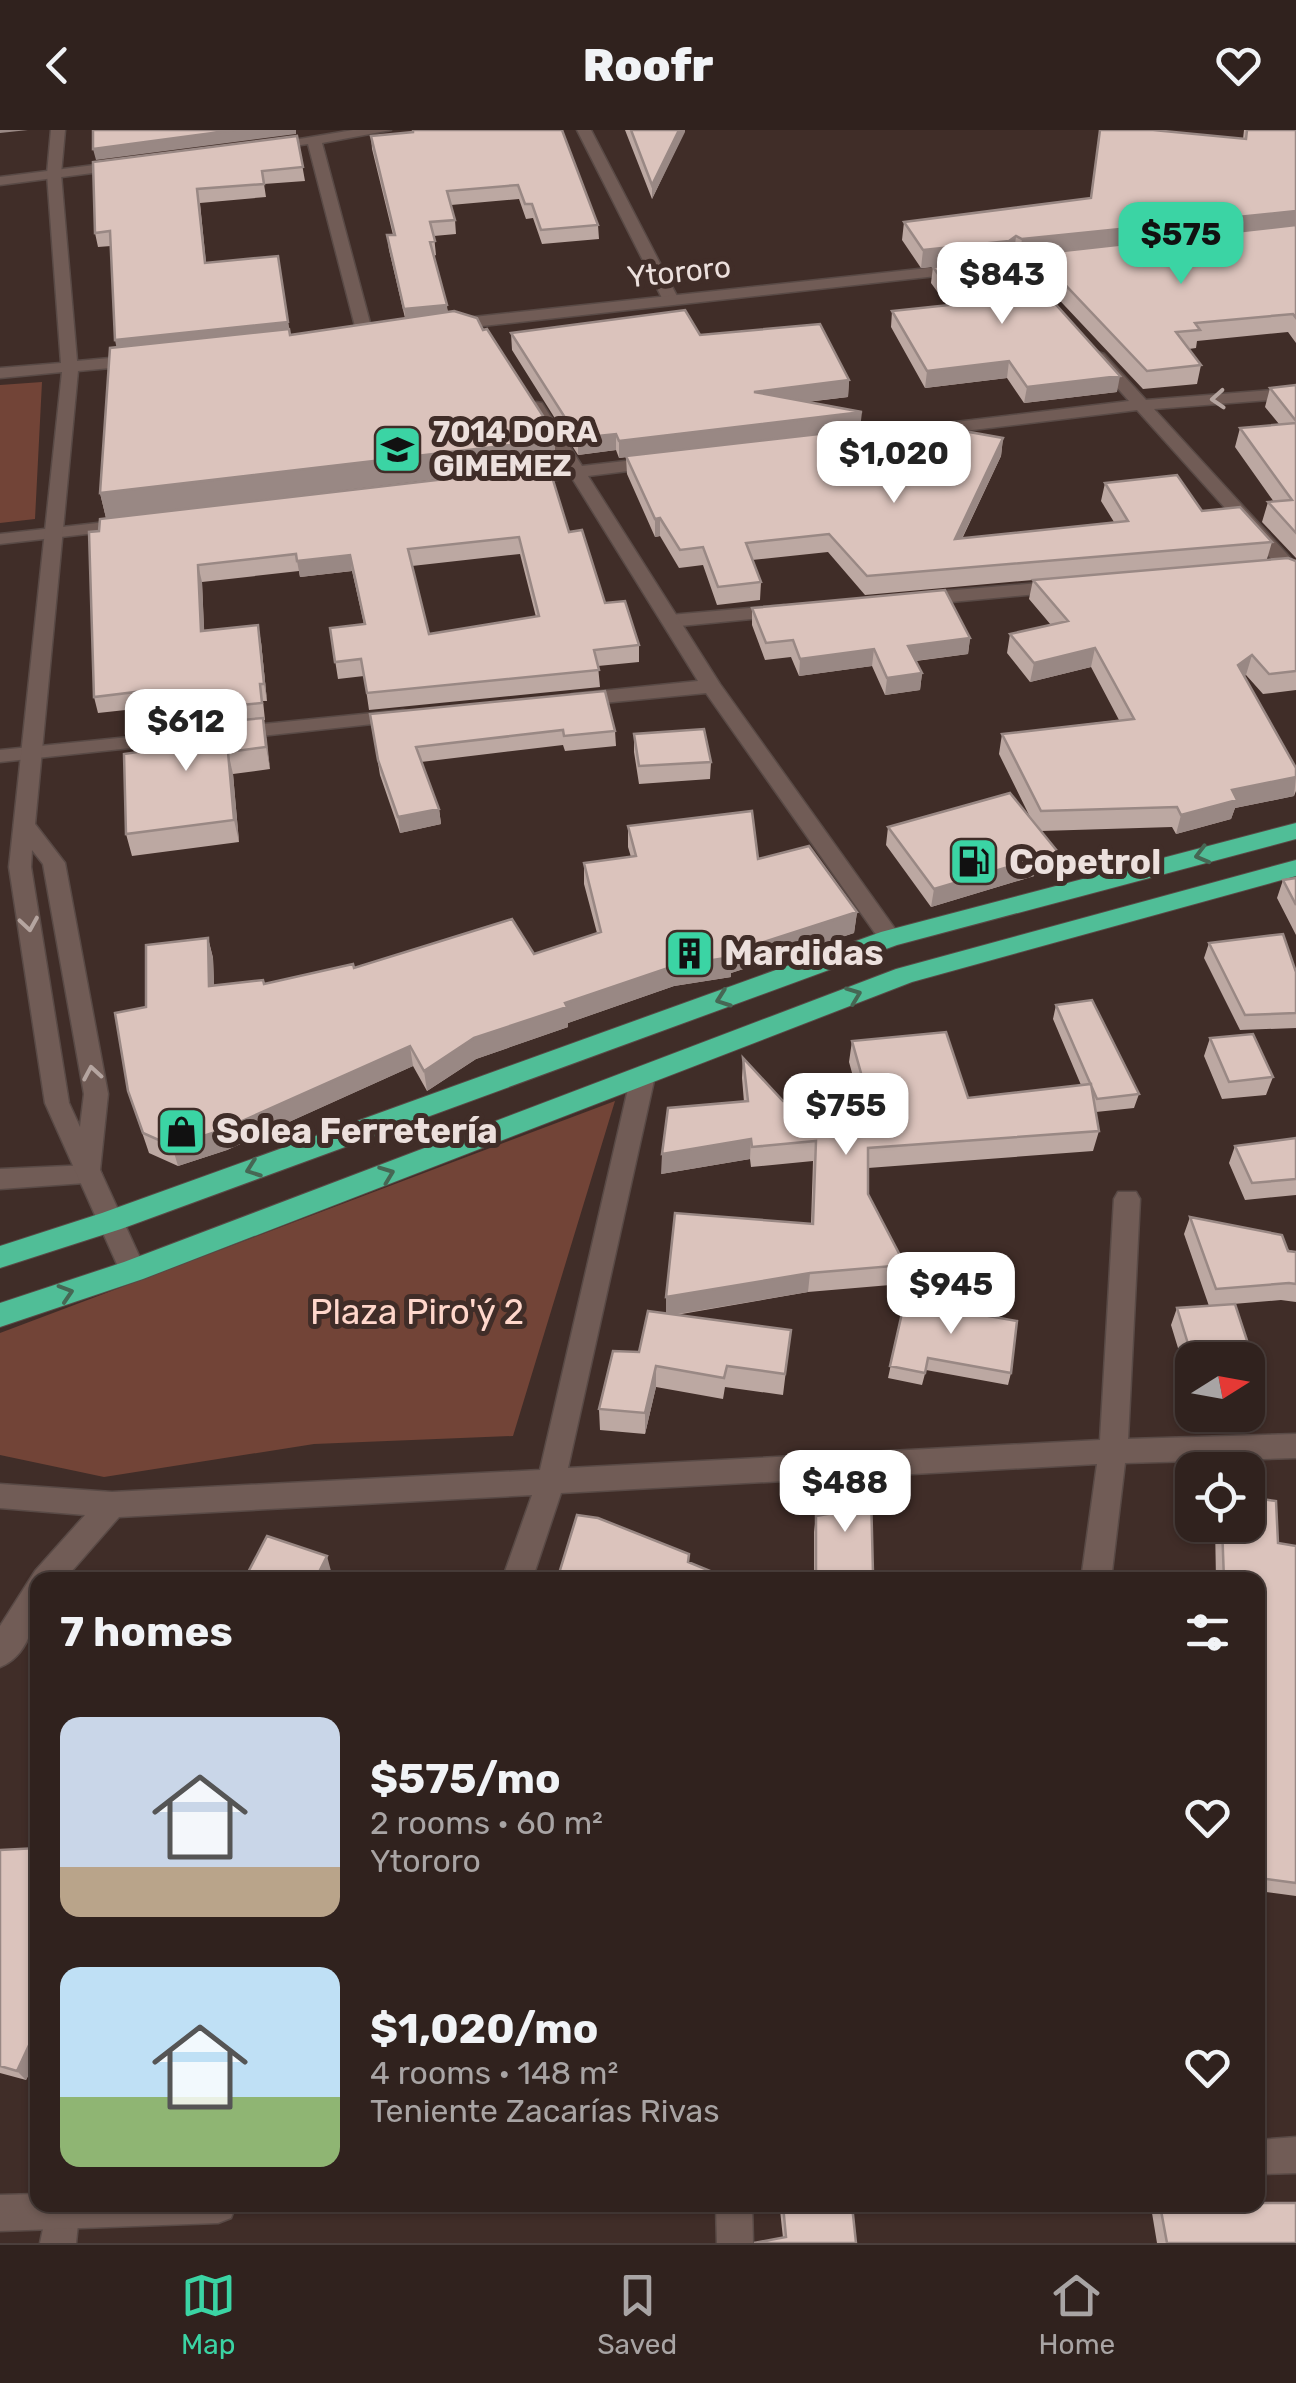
<!DOCTYPE html>
<html lang="en">
<head>
<meta charset="utf-8">
<style>
	body { margin:0; font-family:Rubik,sans-serif; background:#382a27; color:#f1f3f6; height:100vh; display:flex; flex-direction:column; font-size:38px; white-space:nowrap }
	* { box-sizing:border-box; margin:0 }
	p { font-size:32px; color:#a8a4a4 }
	.icon { flex:none; width:55px; height:55px; fill:none; stroke:currentColor; stroke-width:2; stroke-linecap:round; stroke-linejoin:round }
	.map { position:relative; flex:1; overflow:hidden }
	.side { position:absolute; left:30px; top:1442px; width:1235px; height:640px; display:flex; flex-direction:column; background:#30221e; border-radius:20px; box-shadow:0 2px 8px #0004,0 0 0 2px #4b3f3c }
	.side>* { flex:none }
	.needle { width:65px; rotate:79deg }
	.buttons { position:absolute; left:1175px; top:1212px; display:grid; gap:20px }
	.buttons a { display:grid; place-items:center; width:90px; height:90px; border-radius:20px; background:#30221e; box-shadow:0 2px 8px #0004,0 0 0 2px #4b3f3c; font-size:50px }
	.price { position:absolute; translate:-50% -85px; padding:0 22px; border-radius:20px; background:#fff; color:#222; font-size:32px; line-height:65px; filter:drop-shadow(0 2px 5px #0008) }
	.price::after { content:''; position:absolute; left:50%; top:60px; width:30px; height:22px; margin-left:-15px; background:inherit; clip-path:polygon(0 0,100% 0,50% 100%) }
	.price.selected { background:#3bd4a4; color:#111 }
	ul { padding:0; list-style:none }
	li { display:flex; align-items:center; gap:30px; height:250px; padding:0 30px }
	li span { display:grid; place-items:center; flex:none; width:280px; height:200px; border-radius:20px; color:#555 }
	li>.icon { margin-inline-start:auto }
	span .icon { width:120px; height:120px; fill:#fffc; stroke-width:1 }
	li b { font-size:42px }
	h2 { display:flex; justify-content:space-between; align-items:center; height:120px; padding:0 30px; font-size:42px }
	header { display:flex; justify-content:space-between; align-items:center; height:130px; padding:0 30px; background:#30221e; font-size:45px; font-weight:800 }
	.dock { display:flex; justify-content:space-around; align-items:center; height:140px; border-top:2px solid #4b3f3c; background:#30221e; font-size:28px; color:#a8a4a4 }
	.dock a { display:grid; justify-items:center; gap:5px }
	.dock .selected { color:#3bd4a4 }
	.map>svg:first-child { display:block }
	.green { fill:#724437 }
	.lines { fill:none; stroke-linecap:round; stroke-linejoin:round }
	.service-casing { stroke:#594a46; stroke-width:3 }
	.minor-casing { stroke:#594a46; stroke-width:3 }
	.tertiary-casing { stroke:#594a46; stroke-width:3 }
	.trunk-casing { stroke:#594a46; stroke-width:2 }
	.service { fill:#715c56; fill-rule:evenodd }
	.minor { fill:#715c56; fill-rule:evenodd }
	.tertiary { fill:#715c56; fill-rule:evenodd }
	.trunk { fill:#50be97; fill-rule:evenodd }
	.wall { fill:#bca8a2; fill-rule:evenodd }
	.shaded-wall { fill:#998884 }
	.building { fill:#dbc3bc; stroke:#998884; stroke-width:2.5; fill-rule:evenodd }
	.oneway { stroke:#b5a5a0 }
	.oneway2 { stroke:#466754 }
	.labels { text-anchor:middle; stroke-width:10; stroke-linejoin:round; paint-order:stroke }
	.far-street-label { font-size:30px; fill:#ece0dd; stroke:#402d28 }
	.far-poi-label { font-size:30px; font-weight:bold; fill:#ece0dd; stroke:#402d28; text-anchor:start }
	.poi-label { font-size:35px; font-weight:bold; fill:#ece0dd; stroke:#402d28; text-anchor:start }
	.park-label { font-size:35px; fill:#ffd7cb; stroke:#402d28 }
</style>
</head>
<body>
<header><svg class="icon" aria-label="back" viewBox="0 0 24 24"><path d="M15 5l-7 7 7 7"/></svg>Roofr<svg class="icon" aria-label="heart" viewBox="0 0 24 24"><path d="M12 20l-8-8c-3-5 5-10 8-4 3-6 11-1 8 4z"/></svg></header>
<div class="map">
<svg width="1296" height="2113" viewBox="0 0 1296 2113">
	<rect width="100%" height="100%" fill="#402d28"/>
	<path class="green" d="M42 252 35 389 0 393V255Z
		M615 971 513 1306 314 1314 104 1347 0 1325V1203Z"/>
	<g class="lines">
		<defs>
			<path id="service" d="M1063 451 1072 457 1070 461 919 475 910 469 919 463Z
				M784 475 793 481 791 485 670 497 661 491 670 485Z"/>
			<path id="minor" d="M353 0H391L322 13 373 204 365 209 357 204 308 14 265 20 258 16Z
				M577 0H591L679 170 676 173 663 170Z
				M126 31 131 32V38L0 55V47Z
				M1098 222 1104 224 1146 270 1296 258V268L1154 279 1296 434V451L1289 449 1137 280 873 312 865 307 873 302 1129 271 1090 227Z
				M536 272 542 273 582 336 660 327 669 332 660 337 588 346 720 554 898 803 901 808 898 813H882L706 563 572 576 562 570 572 564 698 551 572 348 521 354 512 349 521 344 566 338 528 277Z
				M133 389 142 394 139 398 0 414V404Z
				M403 580 410 582V590L234 609 224 603 234 597Z
				M179 602 186 604V612L0 632V620Z
				M643 937 655 946 568 1338 1100 1310 1114 1069 1118 1062H1136L1140 1069 1128 1309 1296 1304V1328L1125 1333 1111 1450H1081L1097 1334 561 1363 532 1450H502L532 1365 119 1387 64 1450H38C38 1480 33 1524 0 1537V1496L35 1441 85 1385 0 1378V1354L112 1362 540 1340 631 946Z
				M90 1035 99 1038 102 1045 99 1052 0 1059V1039Z
				M48 2075H80L76 2113H40Z
				M716 2075H752L753 2113H717Z"/>
			<path id="tertiary" d="M51 0H65L61 44 77 231 143 225 151 230 143 235 78 241 35 694 65 733 108 964 100 1040 146 1141 142 1148 133 1151 124 1148 120 1141 45 973 9 737 62 242 0 248V238L61 233 47 44ZM32 720 43 734 84 964 80 997 69 973 31 737Z
				M1067 123 1072 125V131L446 200 438 195 446 190Z
				M1296 2007V2043L1258 2044V2010Z
				M38 2064V2075H236L231 2088 218 2093 0 2101V2065Z"/>
			<path id="trunk" d="M1296 693V709L897 815 121 1099 0 1138V1116L102 1083 881 802Z
				M1296 730V746L912 852 143 1149 0 1197V1173L124 1132 896 839Z"/>
		</defs>
		<use href="#service" class="service-casing"/>
		<use href="#minor" class="minor-casing"/>
		<use href="#tertiary" class="tertiary-casing"/>
		<use href="#trunk" class="trunk-casing"/>
		<use href="#service" class="service"/>
		<use href="#minor" class="minor"/>
		<use href="#tertiary" class="tertiary"/>
		<use href="#trunk" class="trunk"/>
	</g>
	<path class="wall" d="M412 0H562L598 95 599 109 542 114 533 88 526 89 519 69 451 75 455 90 456 104 434 106 436 125 434 126 448 182 483 200 554 303 555 327 545 331V336L106 388 100 363 117 218 111 116 98 117 95 103 297 6 305 51 264 54 266 67 200 73 206 133 278 126 290 205 405 188 389 120 387 105H393L372 19 371 6 412 2Z
		M625 0H685L652 69Z
		M1244 0H1296V213L1288 202 1197 211 1196 218 1189 219 1201 235 1197 254 1143 259 1033 142 1036 126 1019 127 1014 125 1007 129 921 138 902 110 904 92 1090 68 1243 9Z
		M933 137 1117 262 1024 273 1007 248 925 258 891 197 892 181 947 175 931 153Z
		M511 203 700 205 849 250 848 267 807 272 860 299 945 351 1003 308 1001 326 962 409 1114 392 1101 371 1105 353 1202 381 1272 412 1267 429 1296 431V560L1263 564 1246 545 1244 546 1296 638V661L1294 666 1235 678 1231 689 1176 704 1172 697 1041 701 1058 722 1054 740 931 777 886 715 888 697 1030 687 999 624 1002 604 1119 590 1091 537 1030 552 1007 523 1010 504 1051 495 1029 469 1033 450 865 465 828 422 752 430 761 452 760 470 717 475 703 435 679 438 660 406 655 407 627 344 626 327 619 328 616 320 578 325 512 220Z
		M1296 255V428L1262 392 1268 372H1274L1235 317 1240 298 1279 294 1265 277 1270 258Z
		M89 402H569L605 473 639 515V532L598 536 600 557 369 580 364 546 338 549 330 498 364 494 352 441 300 447 299 441 202 452 204 501 261 512 267 571H263L265 590H263L270 639 233 644 239 712 132 726 126 704 145 621 148 599 144 578 98 583 94 567ZM520 424 536 487 429 504 412 436Z
		M752 478 970 508 968 524 916 531 922 543 920 560 885 565 872 536 799 546 791 527 765 530 752 495Z
		M370 584 615 601 616 616 565 621 563 615 421 632 439 679 441 694 400 703 380 645Z
		M634 604 711 632 710 649 639 654 634 622Z
		M628 696 758 729 857 782 854 803 731 843V847L674 856 568 893V897L476 929 427 961 413 936 227 1020 178 1036 149 1023 128 961 146 877 208 808 213 828 214 856 264 854 354 838 534 824 597 803 584 754V733L631 727 628 717Z
		M1296 748V805L1277 768 1283 750Z
		M1209 813 1296 842V898L1240 900 1204 828Z
		M1056 875 1139 964 1134 978 1096 982 1099 1001 1093 1021 868 1038V1064L905 1135 902 1154 808 1162 676 1185 791 1200 783 1265 725 1257 723 1269 656 1257 645 1304 600 1300 599 1279 666 1183 811 1094 813 1031 751 1037 750 1029 661 1044 744 972 742 948 743 928 783 971 859 968 849 932 852 911 968 968 1081 955 1053 889Z
		M1210 908 1273 947 1266 965 1222 969 1204 926Z
		M1296 1008V1065L1245 1070 1229 1033 1235 1016Z
		M1190 1087 1296 1122V1172L1281 1170 1209 1176 1184 1104Z
		M907 1161 955 1180 1011 1243 1008 1255 926 1240 922 1255 888 1248Z
		M1235 1174 1260 1250 1252 1266H1248V1230H1192V1264L1171 1195 1177 1178Z
		M828 1363 873 1443 872 1450H814V1402L816 1386 826 1384Z
		M1215 1395H1248L1278 1413 1296 1416V1766L1258 1761V1450H1216Z
		M38 1718V1926L26 1950 0 1943V1720Z
		M782 2075H852L783 2108 780 2080Z
		M1160 2075 1296 2113H1157L1152 2083Z"/>
	<path class="shaded-wall" d="M0 0H28L0 3Z
		M235 0H296V4L96 30 93 19Z
		M679 0H685V2L652 69V55Z
		M1296 81V98L1036 124V126L1019 127 1022 109Z
		M1016 106 1014 125 1007 129 921 138 923 120Z
		M447 175 448 189 406 194 404 179Z
		M288 192 290 206 118 225 115 210Z
		M1009 231 1007 248 925 258 927 241Z
		M1120 246 1117 262 1024 273 1027 257Z
		M849 250 848 267 753 278 754 262Z
		M862 282 860 299 619 328V311Z
		M554 303 555 327 545 331V336L106 388 100 363 542 307Z
		M616 304V320L578 325V308Z
		M1003 308 1001 326 953 427 955 409Z
		M660 388V406L655 407V389Z
		M350 425 352 441 300 447 297 431Z
		M198 435 202 452 205 518 201 501Z
		M258 495 261 512 267 571 264 554Z
		M970 508 968 524 906 532 908 516Z
		M1095 518 1091 537 1030 552 1034 533Z
		M874 519 872 536 799 546 800 529Z
		M1252 525 1246 545 1232 555 1238 535Z
		M922 543 920 560 885 565 887 548Z
		M263 588 267 610 270 639 266 617Z
		M228 622 233 644 239 712 234 690Z
		M1296 647 1294 666 1235 678 1231 689 1176 704 1181 685 1232 660Z
		M439 679 441 694 400 703 398 687Z
		M1058 722 1054 740 931 777 934 759Z
		M857 782 854 803 731 843V847L674 856 568 893V897L476 929 427 961 424 941 474 908 565 873 674 836 730 823Z
		M208 808 213 828 215 877 209 856Z
		M410 916 413 936 227 1020 178 1036 172 1016Z
		M751 1009 750 1029 661 1044 662 1024Z
		M810 1143 808 1162 666 1186V1167Z
		M656 1236V1257L645 1304V1283Z
		M327 1426 331 1441 326 1450H315Z
		M38 1896V1926L26 1950 17 1941Z"/>
	<path class="building" d="M93 0H235L93 19Z
		M413 0H562L598 95 541 100 532 74H525L518 55 447 61 455 90 430 92 435 111 430 112 447 175 404 179 387 105H395L371 6 413 2Z
		M631 0H679L652 55Z
		M1100 0H1153L1246 9 1247 0H1296V81L1022 109 1016 106 1009 111 923 120 904 92 1091 68Z
		M297 6 303 37 262 41 264 54 197 59 205 133 278 126 288 192 115 210 110 101 95 103 93 32Z
		M1296 95V188L1293 184 1195 193 1200 200 1176 202 1201 235 1147 241 1036 124Z
		M1014 128 1120 246 1027 257 1009 231 927 241 892 181 959 174 933 137Z
		M685 180 700 205 820 194 849 250 754 262 862 282 619 311 616 304 578 308 511 203Z
		M454 181 477 188 483 200 487 199 554 303 542 307 544 311 100 363 110 218 289 199 290 205Z
		M1296 255V291L1270 258Z
		M1296 293V403L1268 372 1292 370 1240 298Z
		M898 295 945 351 969 302 1003 308 955 409 1128 391 1105 353 1177 345 1202 381 1240 377 1272 412 867 446 829 404 746 413 761 452 718 457 703 417 680 420 660 388 655 389 626 326Z
		M549 337 569 402 582 400 605 473 625 471 639 515 594 520 599 540 367 563 361 529 335 532 330 498 365 494 350 425 297 431 296 424 198 435 201 501 258 495 264 554H260L262 573 145 585 144 561 94 567 89 402 99 401 100 389ZM519 407 539 486 429 504 408 419Z
		M1288 428 1296 431V541L1269 544 1252 525 1238 535 1296 638V647L1232 660 1237 670 1181 685 1177 677 1041 681 1002 604 1134 589 1095 518 1034 533 1010 504 1068 491 1033 450Z
		M945 460 970 508 908 516 922 543 887 548 874 519 800 529 793 510 766 513 752 478Z
		M605 561 615 601 564 606 563 600 416 617 439 679 398 687 378 630 370 584Z
		M263 588 266 617 228 622 234 690 126 704 124 624 145 621 144 599Z
		M704 599 711 632 639 636 634 604Z
		M1010 663 1058 722 934 759 888 697Z
		M752 681 758 729 809 716 857 782 730 823 732 827 674 836 565 873 567 877 474 908 424 941 410 916 222 1000 172 1016 143 1003 128 961 115 883 146 877V815L208 808 209 856 263 850 264 854 353 834 354 838 512 789 534 824 601 802 584 733 636 726 628 696Z
		M1296 748V775L1283 750Z
		M1283 804 1296 842V883L1245 885 1209 813Z
		M1092 870 1139 964 1097 969 1056 875Z
		M946 902 968 968 1091 954 1099 1001 868 1018V1064L905 1135 810 1143 666 1167 675 1083 813 1094 816 1011 752 1017 751 1009 662 1024 668 978 748 971 743 928 783 971 868 968 852 911Z
		M1253 904 1273 947 1229 952 1210 908Z
		M1296 1008V1049L1252 1053 1235 1016Z
		M1190 1087 1282 1105 1288 1121 1296 1122V1154L1289 1153 1216 1159Z
		M907 1161 957 1174 955 1180 1017 1191 1011 1243 928 1228 925 1243 890 1236Z
		M1235 1174 1260 1250 1248 1251V1230H1193L1177 1178Z
		M648 1181 791 1200 785 1244 727 1236 724 1248 656 1236 645 1283 599 1279 613 1221 639 1222Z
		M828 1363 871 1364 873 1443 816 1441V1386L828 1384Z
		M1248 1367 1276 1371 1278 1413 1296 1416V1753L1258 1748V1450H1224L1222 1395H1248Z
		M577 1385 598 1388 689 1424 688 1432 715 1443 713 1450H557Z
		M267 1406 327 1426 315 1450H244Z
		M156 1442 187 1450H152Z
		M38 1718V1896L17 1941 0 1936V1720Z
		M1258 2073H1296V2113H1167L1160 2075H1258Z
		M783 2075H852L856 2113H754L786 2107Z"/>
	<defs><path id="oneway-chevron" d="M-2-3.5L2.5 0L-2 3.5" fill="none" stroke-width="1.6" stroke-linecap="round" stroke-linejoin="round" transform="scale(2.5)"/></defs>
	<g class="oneway">
		<use href="#oneway-chevron" transform="translate(1218 269) rotate(176)"/>
		<use href="#oneway-chevron" transform="translate(29 794) rotate(81)"/>
		<use href="#oneway-chevron" transform="translate(92 943) rotate(-100)"/>
	</g>
	<g class="oneway2">
		<use href="#oneway-chevron" transform="translate(1202 725) rotate(165)"/>
		<use href="#oneway-chevron" transform="translate(854 865) rotate(-21)"/>
		<use href="#oneway-chevron" transform="translate(723 869) rotate(160)"/>
		<use href="#oneway-chevron" transform="translate(253 1039) rotate(160)"/>
		<use href="#oneway-chevron" transform="translate(387 1044) rotate(-21)"/>
		<use href="#oneway-chevron" transform="translate(66 1163) rotate(-18)"/>
	</g>
	<defs>
		<symbol id="school-square" viewBox="-11 -11 22 22"><rect x="-9" y="-9" width="18" height="18" rx="4" fill="#3bd4a4" stroke="#402d28"/><path d="M0-5L7-2L0 1L-7-2ZM-4 1L0 2.5L4 1V4Q0 6-4 4Z" fill="#111"/></symbol>
		<symbol id="fuel-square" viewBox="-11 -11 22 22"><rect x="-9" y="-9" width="18" height="18" rx="4" fill="#3bd4a4" stroke="#402d28"/><path d="M-5.5-6h7V0h2V4h1.3V-2.5L3-4.5l.8-.8L6-3V5H2.5V1h-1V6h-7ZM-4.2-4.7v3.2H.2V-4.7Z" fill="#111"/></symbol>
		<symbol id="building-square" viewBox="-11 -11 22 22"><rect x="-9" y="-9" width="18" height="18" rx="4" fill="#3bd4a4" stroke="#402d28"/><path d="M-4-6H4V6H1V3H-1V6H-4ZM-2.5-4.3h1.7v1.8h-1.7ZM.8-4.3h1.7v1.8H.8ZM-2.5-1h1.7V.8h-1.7ZM.8-1h1.7V.8H.8Z" fill="#111"/></symbol>
		<symbol id="shop-square" viewBox="-11 -11 22 22"><rect x="-9" y="-9" width="18" height="18" rx="4" fill="#3bd4a4" stroke="#402d28"/><path d="M-5-2.5h2.3a2.7 3.5 0 0 1 5.4 0H5L5.5 6h-11ZM-1.5-2.5h3a1.5 2.3 0 0 0-3 0Z" fill="#111"/></symbol>
	</defs>
	<g fill-rule="evenodd">
		<use href="#school-square" x="370" y="292" width="55" height="55"/>
		<use href="#fuel-square" x="946" y="704" width="55" height="55"/>
		<use href="#building-square" x="662" y="796" width="55" height="55"/>
		<use href="#shop-square" x="154" y="974" width="55" height="55"/>
	</g>
	<g class="labels">
		<g class="far-street-label">
			<text transform="translate(679 142) rotate(-6)" y="10">Ytororo</text>
		</g>
		<g class="far-poi-label">
			<text x="433" y="312">7014 DORA<tspan x="433" dy="34">GIMEMEZ</tspan></text>
		</g>
		<g class="poi-label">
			<text x="1009" y="744">Copetrol</text>
			<text x="724" y="835">Mardidas</text>
			<text x="216" y="1013">Solea Ferretería</text>
		</g>
		<g class="park-label">
			<text x="417" y="1194">Plaza Piro'ý 2</text>
		</g>
	</g>
</svg>
<div class="buttons">
<a><svg class="needle" viewBox="-14 -14 28 28"><path d="M0-13l5 13h-10z" fill="#e53935"/><path d="M0 13l5-13h-10z" fill="#a8a4a4"/></svg></a>
<a><svg class="icon" aria-label="locate" viewBox="0 0 24 24"><circle cx="12" cy="12" r="6"/><path d="M12 2v4M12 18v4M2 12h4M18 12h4"/></svg></a>
</div>
<b class="price selected" style="left:1181px;top:157px">$575</b>
<b class="price" style="left:1002px;top:197px">$843</b>
<b class="price" style="left:894px;top:376px">$1,020</b>
<b class="price" style="left:186px;top:644px">$612</b>
<b class="price" style="left:846px;top:1028px">$755</b>
<b class="price" style="left:951px;top:1207px">$945</b>
<b class="price" style="left:845px;top:1405px">$488</b>
<section class="side">
<h2>7 homes<svg class="icon" aria-label="filters" viewBox="0 0 24 24"><path d="M4 7h16M4 17h16"/><circle cx="9" cy="7" r="2"/><circle cx="15" cy="17" r="2"/></svg></h2>
<ul>
<li><span style="background:linear-gradient(#c9d6e8 75%,#b9a48a 0)"><svg class="icon" aria-label="home" viewBox="0 0 24 24"><path d="M3 11l9-7 9 7M6 9v11h12V9"/></svg></span><div><b>$575/mo</b><p>2 rooms · 60 m²</p><p>Ytororo</p></div><svg class="icon" aria-label="heart" viewBox="0 0 24 24"><path d="M12 20l-8-8c-3-5 5-10 8-4 3-6 11-1 8 4z"/></svg></li>
<li><span style="background:linear-gradient(#bfe0f5 65%,#8fb573 0)"><svg class="icon" aria-label="home" viewBox="0 0 24 24"><path d="M3 11l9-7 9 7M6 9v11h12V9"/></svg></span><div><b>$1,020/mo</b><p>4 rooms · 148 m²</p><p>Teniente Zacarías Rivas</p></div><svg class="icon" aria-label="heart" viewBox="0 0 24 24"><path d="M12 20l-8-8c-3-5 5-10 8-4 3-6 11-1 8 4z"/></svg></li>
</ul>
</section>
</div>
<nav class="dock">
<a class="selected"><svg class="icon" aria-label="map" viewBox="0 0 24 24"><path d="M3 6l6-2 6 2 6-2v14l-6 2-6-2-6 2zM9 4v14M15 6v14"/></svg>Map</a>
<a><svg class="icon" aria-label="saved" viewBox="0 0 24 24"><path d="M7 4h10v16l-5-4-5 4z"/></svg>Saved</a>
<a><svg class="icon" aria-label="home" viewBox="0 0 24 24"><path d="M3 11l9-7 9 7M6 9v11h12V9"/></svg>Home</a>
</nav>
</body>
</html>
